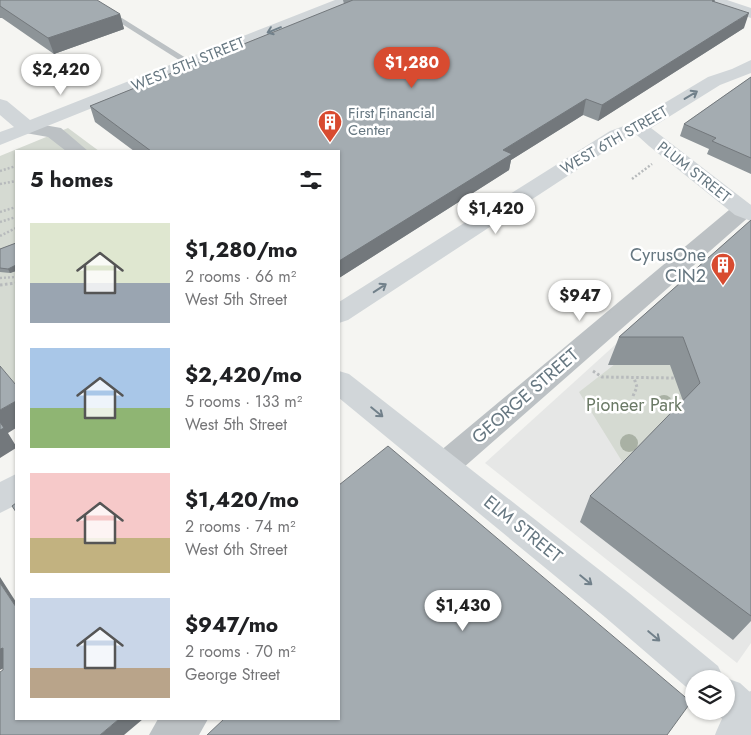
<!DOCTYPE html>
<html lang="en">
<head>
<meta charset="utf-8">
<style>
	body { margin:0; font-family:Jost,sans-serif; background:#f2f2f2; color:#202124; height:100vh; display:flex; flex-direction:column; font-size:19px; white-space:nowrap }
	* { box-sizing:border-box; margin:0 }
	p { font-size:16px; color:#757577 }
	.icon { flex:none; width:28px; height:28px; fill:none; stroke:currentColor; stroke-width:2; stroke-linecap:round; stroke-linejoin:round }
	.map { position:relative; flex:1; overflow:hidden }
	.sheet { position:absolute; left:15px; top:150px; width:325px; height:570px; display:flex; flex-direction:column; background:#fff; border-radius:0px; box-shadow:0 1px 4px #0004 }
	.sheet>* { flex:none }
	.controls { position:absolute; left:685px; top:670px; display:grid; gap:10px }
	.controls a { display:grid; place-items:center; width:50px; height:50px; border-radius:50%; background:#fff; box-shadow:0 1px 4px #0004; font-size:25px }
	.price { position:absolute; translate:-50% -42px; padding:0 11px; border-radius:18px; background:#fff; color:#222; font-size:16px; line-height:32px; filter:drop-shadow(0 1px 2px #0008) }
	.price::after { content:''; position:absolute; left:50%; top:30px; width:15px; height:11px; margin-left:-8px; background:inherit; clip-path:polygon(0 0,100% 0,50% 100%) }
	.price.selected { background:#d84b30; color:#fff }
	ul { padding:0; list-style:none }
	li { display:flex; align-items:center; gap:15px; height:125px; padding:0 15px }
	li span { display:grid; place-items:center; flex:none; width:140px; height:100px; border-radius:0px; color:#555 }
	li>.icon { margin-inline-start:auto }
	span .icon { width:60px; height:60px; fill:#fffc; stroke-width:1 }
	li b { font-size:21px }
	h2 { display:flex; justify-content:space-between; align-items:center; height:60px; padding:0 15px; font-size:21px }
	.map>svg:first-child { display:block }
	.built { fill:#e6e7e6 }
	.green { fill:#d5dad2 }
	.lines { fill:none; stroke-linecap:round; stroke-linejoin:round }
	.path-far1 { stroke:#b7babc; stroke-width:2.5; stroke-dasharray:2 2; stroke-linecap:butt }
	.path { stroke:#b7babc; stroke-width:3; stroke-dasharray:2.5 2.5; stroke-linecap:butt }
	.lane { fill:#bcc1c4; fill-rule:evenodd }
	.street { fill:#bcc1c4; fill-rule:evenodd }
	.secondary { fill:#d1d6d9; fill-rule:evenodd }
	.primary { fill:#d1d6d9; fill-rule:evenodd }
	.tree { fill:#a9b1a4 }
	.wall { fill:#8d9498 }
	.shaded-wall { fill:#73787c }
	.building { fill:#a4acb1; stroke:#73787c }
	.oneway { stroke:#71808a }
	.labels { text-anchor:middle; stroke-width:5; stroke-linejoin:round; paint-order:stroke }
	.far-street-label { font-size:15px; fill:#667781; stroke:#fff }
	.far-poi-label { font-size:15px; fill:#667781; stroke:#fff; text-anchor:start }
	.poi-label { font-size:18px; fill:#667781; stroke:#fff; text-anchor:end }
	.street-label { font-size:18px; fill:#667781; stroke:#fff }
	.park-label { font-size:18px; fill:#6a7965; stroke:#fff }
</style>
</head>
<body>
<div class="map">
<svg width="751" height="735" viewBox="0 0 751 735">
	<rect width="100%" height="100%" fill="#f5f5f2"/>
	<path class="built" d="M745 227 751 230V643L737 663 485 463Z"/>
	<path class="green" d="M68 128 99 151H16V391L0 372V156Z
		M615 364 691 365 703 392 628 471 579 392Z"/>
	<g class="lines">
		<path class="path-far1" d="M0 171 16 166
			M632 179 652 164
			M0 184 16 181
			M0 212 16 207
			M0 222 16 217
			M0 236 16 228
			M0 278 16 277"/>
		<path class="path" d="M0 285 16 283
			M593 371 602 377 675 378
			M633 396 637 387 634 378"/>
		<path class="lane" d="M84 0H93L194 63 187 65Z"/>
		<path class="street" d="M27 122 61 128 88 151H66L48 137 20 132 17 128 20 124Z
			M743 203 751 205V215L455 475 444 479 433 475 429 466 433 457 735 205Z
			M158 719H208L199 735H149Z"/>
		<path class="secondary" d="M335 0H357L354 3 0 145V132L14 127 0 115V99L7 101 30 120Z
			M638 121 645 123 648 127 645 131 624 139 348 320 339 323V302L610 131Z
			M339 371 349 374 629 593 718 666 724 679H694V693L692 692 605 617 339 398Z
			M16 474V505L0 513V482Z
			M726 678 740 683 751 693V733L748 734 734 729 713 711H726V679H724Z"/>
		<path class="primary" d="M704 0H727L751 8V18L707 3Z
			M751 60V73L720 85 651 128 751 205V221L735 215 649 146 628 127 631 123 708 77 732 69Z
			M751 691V735H715C723 715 731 699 751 691Z"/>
	</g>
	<g class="tree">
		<circle cx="664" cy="403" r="8"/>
		<circle cx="629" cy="443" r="9"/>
	</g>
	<path class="wall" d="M0 0 120 14 124 29 54 54 2 18H0Z
		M343 0H715V2L744 28 598 121 583 115 511 160 509 170 339 278V151H134L95 122 90 106 344 4Z
		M751 77V174L707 154 709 149 680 136 684 124Z
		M751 220V621L733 640 580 522 590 496 683 401 670 365H608L619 337Z
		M16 243V271L10 273 0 272V249Z"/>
	<path class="shaded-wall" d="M749 13 744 28 598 121 602 105Z
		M120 14 124 29 54 54 48 38Z
		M586 99 583 115 511 160 509 170 339 278V261L503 150Z
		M16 265V271L10 273 8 269Z
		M16 401V428L8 433 16 446V448L0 458V410Z
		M0 577 16 602V607L0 583Z
		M3 648 16 662 0 670V649Z
		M119 719H143L124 735H100Z"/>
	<path class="building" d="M0 0H97L120 14 48 38 0 6Z
		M353 0H714L712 1 749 13 602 105 586 99 503 150 512 154 339 261V151H151L90 106Z
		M751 77V158L712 141 716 138 684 124Z
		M751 220V616L590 496 700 383 683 337H619Z
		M16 243V265L8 269 0 268V249Z
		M0 366 16 385V401L0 410Z
		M0 422 4 428 0 430Z
		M388 446 691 702 667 735H207L224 719H339V485Z
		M16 503V512L12 506Z
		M0 583 16 607V719H119L100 735H0V672L3 670V648L0 649Z"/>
	<defs><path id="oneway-shaft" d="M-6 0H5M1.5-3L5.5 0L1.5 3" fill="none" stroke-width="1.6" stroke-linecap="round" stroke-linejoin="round" transform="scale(1.25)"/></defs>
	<g class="oneway">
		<use href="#oneway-shaft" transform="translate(274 30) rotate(158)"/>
		<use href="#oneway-shaft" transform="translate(691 95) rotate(-31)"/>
		<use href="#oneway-shaft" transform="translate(380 288) rotate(-33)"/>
		<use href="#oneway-shaft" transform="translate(377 412) rotate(39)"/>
		<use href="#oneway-shaft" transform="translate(586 580) rotate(39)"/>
		<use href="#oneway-shaft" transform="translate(654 636) rotate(40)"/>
	</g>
	<defs>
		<symbol id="building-pin" viewBox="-11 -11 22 30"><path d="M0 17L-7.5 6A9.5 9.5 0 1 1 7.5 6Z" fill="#d84b30" stroke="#fff"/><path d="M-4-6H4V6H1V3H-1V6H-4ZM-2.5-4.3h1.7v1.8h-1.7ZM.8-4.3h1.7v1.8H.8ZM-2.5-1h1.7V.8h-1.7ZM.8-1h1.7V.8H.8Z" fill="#fff"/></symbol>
	</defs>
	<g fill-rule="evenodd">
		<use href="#building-pin" x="316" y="108" width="28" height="38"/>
		<use href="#building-pin" x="709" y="251" width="28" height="38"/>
	</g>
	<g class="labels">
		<g class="far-street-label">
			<text transform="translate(188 64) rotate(-22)" y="5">WEST 5TH STREET</text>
			<text transform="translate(614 140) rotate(-30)" y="5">WEST 6TH STREET</text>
			<text transform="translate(694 172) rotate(38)" y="5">PLUM STREET</text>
		</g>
		<g class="far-poi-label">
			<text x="348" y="118">First Financial<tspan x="348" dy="17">Center</tspan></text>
		</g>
		<g class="poi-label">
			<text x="706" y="261">CyrusOne<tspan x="706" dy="21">CIN2</tspan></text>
		</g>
		<g class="street-label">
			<text transform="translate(525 396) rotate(-41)" y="6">GEORGE STREET</text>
			<text transform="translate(523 529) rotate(39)" y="6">ELM STREET</text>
		</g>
		<g class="park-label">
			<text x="634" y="411">Pioneer Park</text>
		</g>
	</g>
</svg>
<div class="controls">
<a><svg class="icon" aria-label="layers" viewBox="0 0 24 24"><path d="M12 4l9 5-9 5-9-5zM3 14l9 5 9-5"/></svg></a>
</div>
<b class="price selected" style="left:412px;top:89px">$1,280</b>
<b class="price" style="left:61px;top:96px">$2,420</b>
<b class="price" style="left:496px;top:235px">$1,420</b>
<b class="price" style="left:580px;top:322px">$947</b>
<b class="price" style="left:463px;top:632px">$1,430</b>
<section class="sheet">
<h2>5 homes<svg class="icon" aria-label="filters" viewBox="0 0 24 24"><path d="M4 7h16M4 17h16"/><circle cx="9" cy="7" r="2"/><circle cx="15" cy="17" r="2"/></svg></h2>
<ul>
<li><span style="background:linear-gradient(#dfe7d0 60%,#9aa5b1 0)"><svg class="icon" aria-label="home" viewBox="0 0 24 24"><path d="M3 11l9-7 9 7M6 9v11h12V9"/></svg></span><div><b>$1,280/mo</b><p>2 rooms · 66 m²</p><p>West 5th Street</p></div></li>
<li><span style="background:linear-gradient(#a9c7e8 60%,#8fb573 0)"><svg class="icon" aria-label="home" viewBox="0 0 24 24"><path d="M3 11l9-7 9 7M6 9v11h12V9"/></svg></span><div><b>$2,420/mo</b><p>5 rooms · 133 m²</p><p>West 5th Street</p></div></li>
<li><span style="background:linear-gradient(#f6c9c9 65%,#c2b280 0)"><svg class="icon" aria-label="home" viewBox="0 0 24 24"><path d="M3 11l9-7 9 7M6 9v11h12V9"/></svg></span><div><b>$1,420/mo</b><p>2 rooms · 74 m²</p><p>West 6th Street</p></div></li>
<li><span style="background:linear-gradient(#c9d6e8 70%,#b9a48a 0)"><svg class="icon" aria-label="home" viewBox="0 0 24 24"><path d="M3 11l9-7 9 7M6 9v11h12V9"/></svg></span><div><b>$947/mo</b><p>2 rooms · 70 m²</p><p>George Street</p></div></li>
</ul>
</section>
</div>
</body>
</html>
